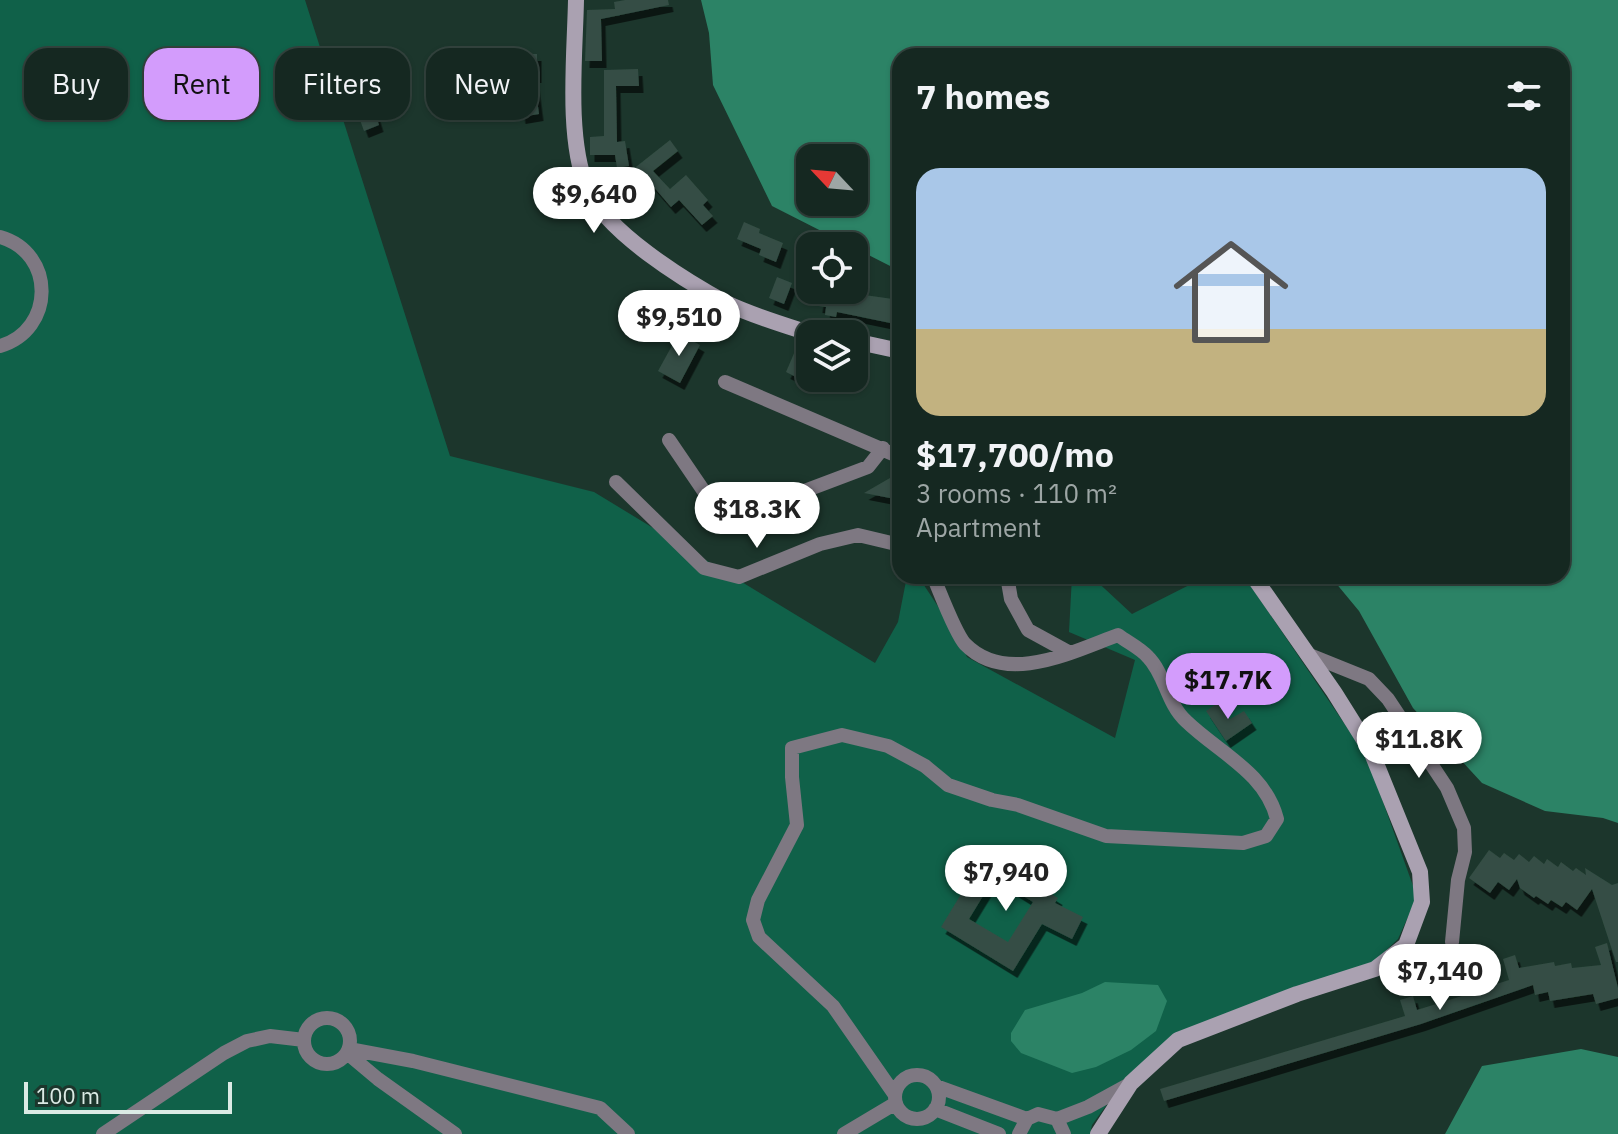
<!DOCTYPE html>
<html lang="en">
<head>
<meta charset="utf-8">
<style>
	body { margin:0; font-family:"IBM Plex Sans",sans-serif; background:#1e302a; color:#f1f3f6; height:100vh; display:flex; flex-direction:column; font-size:30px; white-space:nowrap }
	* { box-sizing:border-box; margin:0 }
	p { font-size:26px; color:#9da6a5 }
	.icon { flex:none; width:44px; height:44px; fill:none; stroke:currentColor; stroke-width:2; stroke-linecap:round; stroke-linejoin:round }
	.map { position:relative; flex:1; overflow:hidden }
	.panel { position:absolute; left:892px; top:48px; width:678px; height:536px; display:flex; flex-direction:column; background:#152821; border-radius:24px; box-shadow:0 2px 6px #0004,0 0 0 2px #34443f }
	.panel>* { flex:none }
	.hud { position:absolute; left:24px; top:48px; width:748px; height:72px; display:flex; gap:16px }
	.needle { width:52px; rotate:296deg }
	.buttons { position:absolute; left:796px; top:144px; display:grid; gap:16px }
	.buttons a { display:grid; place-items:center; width:72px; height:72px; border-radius:16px; background:#152821; box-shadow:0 2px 6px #0004,0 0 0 2px #34443f; font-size:40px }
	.scale { position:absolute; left:24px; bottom:20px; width:208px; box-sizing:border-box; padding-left:8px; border:4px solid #dbeae4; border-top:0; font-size:22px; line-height:28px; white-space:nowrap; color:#dbeae4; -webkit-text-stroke:6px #1c362c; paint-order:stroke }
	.price { position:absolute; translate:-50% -68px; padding:0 18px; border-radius:28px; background:#fff; color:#222; font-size:26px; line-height:52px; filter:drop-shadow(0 2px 4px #0008) }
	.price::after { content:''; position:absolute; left:50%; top:48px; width:24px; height:18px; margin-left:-12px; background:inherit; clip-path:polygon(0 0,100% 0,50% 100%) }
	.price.selected { background:#d39cfc; color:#111 }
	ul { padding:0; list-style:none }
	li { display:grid; align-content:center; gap:16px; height:424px; padding:0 24px }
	li span { display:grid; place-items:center; height:248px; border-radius:24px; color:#555 }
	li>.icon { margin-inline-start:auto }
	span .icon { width:144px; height:144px; fill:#fffc; stroke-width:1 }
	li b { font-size:34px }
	h2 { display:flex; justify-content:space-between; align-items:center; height:96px; padding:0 24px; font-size:34px }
	.tag { padding:0 28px; border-radius:24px; background:#152821; box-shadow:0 2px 6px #0004,0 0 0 2px #34443f; font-size:28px; line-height:72px }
	.tag.selected { background:#d39cfc; color:#111 }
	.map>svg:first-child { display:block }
	.green { fill:#106149 }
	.water { fill:#2c8366; fill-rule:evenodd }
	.building { fill:#344e44; fill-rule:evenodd; filter:url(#shadow) }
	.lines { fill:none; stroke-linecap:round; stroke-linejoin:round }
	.street { stroke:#7e7882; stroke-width:14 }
	.secondary { stroke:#aaa1b1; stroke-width:16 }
</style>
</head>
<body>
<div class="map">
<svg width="1618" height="1134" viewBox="0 0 1618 1134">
	<defs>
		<filter id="shadow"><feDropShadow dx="4.5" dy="7" stdDeviation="0" flood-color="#0009"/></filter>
	</defs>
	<rect width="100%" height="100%" fill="#1c362c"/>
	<path class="green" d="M0 0H305L450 456 594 492 875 663 898 622 907 576H918L958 637 967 657 1115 738 1135 660 1069 632 1072 576H1091L1132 614 1207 576H1244L1367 757 1417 897 1398 939 1375 961 1174 1035 1124 1081 1092 1125 1090 1134H0Z"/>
	<path class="water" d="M701 0H1618V823L1603 818 1545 811 1482 783 1413 708 1359 611 1330 576H1562V56H900V271L772 206 713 85 709 33ZM854 158V202H810V158Z
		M1105 982 1158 985 1167 1001 1156 1031 1131 1050 1096 1067 1072 1073 1021 1053 1011 1041V1033L1025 1010 1082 993Z
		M1581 1049 1618 1057V1134H1445L1482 1066Z"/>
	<path class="building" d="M625 0H668L669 5 601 19 602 61H585L587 10 615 9 614 2Z
		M481 54 482 59 517 54H537V76H534L539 114 521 117 516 78 495 80 494 69 465 74 462 57Z
		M359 61 379 125 364 131 341 68Z
		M638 69 639 86H616L617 142 625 141 629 166 617 168 615 155H590V137L604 136V70Z
		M670 140 678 151 653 171 670 189 686 175 708 200 703 205 713 216 702 225 679 200 671 207 645 177 641 180 632 170Z
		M744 222 760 229 759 233 783 243 776 262 759 255 761 249 737 239Z
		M777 277 792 283 784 304 769 298Z
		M829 290 900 300V325L837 312 836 317 825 315 826 307 818 306 820 293 828 295Z
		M679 333 700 345 680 383 658 371Z
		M795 351 808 357 798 378 786 372Z
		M890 478 900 483V500L864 493Z
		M1219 702 1230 719 1244 711 1252 723 1226 741 1206 711Z
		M1489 850 1500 858 1504 853 1514 860 1519 854 1529 862 1534 856 1544 864 1547 859 1558 867 1561 862 1573 871 1576 868 1586 875 1585 868 1612 885 1618 883V962H1616L1592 889 1577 910 1566 902 1562 907 1551 900 1548 904 1536 896 1534 898 1520 888 1517 879 1509 890 1498 882 1490 893 1469 878Z
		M986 853 1058 898 1055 903 1083 917 1072 939 1042 924 1013 971 941 927ZM994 878 1033 902 1008 942 969 919Z
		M1607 943 1618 988V998L1596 1004 1593 994 1550 1001 1548 992 1535 995 1533 985 1421 1024 1164 1101 1160 1089 1405 1016 1400 1000 1413 996 1417 1010 1465 995 1456 971 1475 965 1484 988 1509 980 1503 959 1515 955 1519 968 1554 962 1555 966 1571 963 1572 968 1601 965 1595 947Z"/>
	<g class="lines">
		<path class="street" d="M0 237C56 253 55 330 0 346
			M725 382 900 457
			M669 440 703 490 729 506 762 507 868 467 883 448
			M616 482 704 568 739 577 820 544 858 535 900 545
			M1007 576 1011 599 1028 630 1070 653
			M1307 654 1369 679 1388 699 1447 788 1464 828 1465 852 1458 880 1452 942
			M304 1041a23 23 0 1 1 46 0a23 23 0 1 1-46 0Z
			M349 1049 413 1061 600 1108 628 1134
			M347 1053 378 1079 455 1134
			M895 1097a22 22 0 1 1 44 0a22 22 0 1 1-44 0Z
			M936 1086 1027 1119
			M895 1095 833 1006 759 937 753 920 758 900 797 825 792 777V748L842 735 888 746 925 766 948 785 992 800 1018 805 1106 836 1243 843 1266 836 1277 819C1265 772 1219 753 1186 721 1167 704 1165 674 1148 657 1140 648 1127 642 1118 635 1072 652 1006 686 965 644 955 633 940 592 933 576
			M935 1109 999 1134
			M1057 1119 1064 1134
			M103 1134 224 1053 247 1041 270 1036 304 1040
			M844 1134 896 1103
			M1019 1134 1027 1119 1038 1114 1057 1119 1088 1107 1130 1084"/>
		<path class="secondary" d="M576 0C575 54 566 138 587 188 606 232 684 280 726 303 753 316 784 325 812 334
			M854 341 900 351
			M1098 1134 1131 1083 1178 1040 1297 994 1375 969 1406 945 1422 902 1420 872 1371 751 1334 692 1253 576"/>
	</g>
</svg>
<div class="buttons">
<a><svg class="needle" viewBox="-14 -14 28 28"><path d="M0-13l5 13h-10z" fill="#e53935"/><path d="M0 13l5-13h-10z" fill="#9da6a5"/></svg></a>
<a><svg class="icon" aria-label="locate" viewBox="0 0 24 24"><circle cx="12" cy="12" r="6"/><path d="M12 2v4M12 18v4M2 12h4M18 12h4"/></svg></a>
<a><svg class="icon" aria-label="layers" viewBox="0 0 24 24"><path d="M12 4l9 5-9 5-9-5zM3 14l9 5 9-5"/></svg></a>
</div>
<div class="scale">100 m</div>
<b class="price" style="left:594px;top:235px">$9,640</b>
<b class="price" style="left:679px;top:358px">$9,510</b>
<b class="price" style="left:757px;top:550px">$18.3K</b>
<b class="price selected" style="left:1228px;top:721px">$17.7K</b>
<b class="price" style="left:1419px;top:780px">$11.8K</b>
<b class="price" style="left:1006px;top:913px">$7,940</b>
<b class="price" style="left:1440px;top:1012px">$7,140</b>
<div class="hud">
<a class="tag">Buy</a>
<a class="tag selected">Rent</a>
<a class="tag">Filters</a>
<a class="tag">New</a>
</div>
<section class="panel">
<h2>7 homes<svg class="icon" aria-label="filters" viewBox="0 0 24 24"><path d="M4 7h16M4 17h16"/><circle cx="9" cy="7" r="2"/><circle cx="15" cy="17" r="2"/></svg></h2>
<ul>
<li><span style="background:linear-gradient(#a9c7e8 65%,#c2b280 0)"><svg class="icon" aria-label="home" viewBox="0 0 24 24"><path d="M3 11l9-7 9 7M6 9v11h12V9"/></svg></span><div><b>$17,700/mo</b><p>3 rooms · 110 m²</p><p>Apartment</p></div></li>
</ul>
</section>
</div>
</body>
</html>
